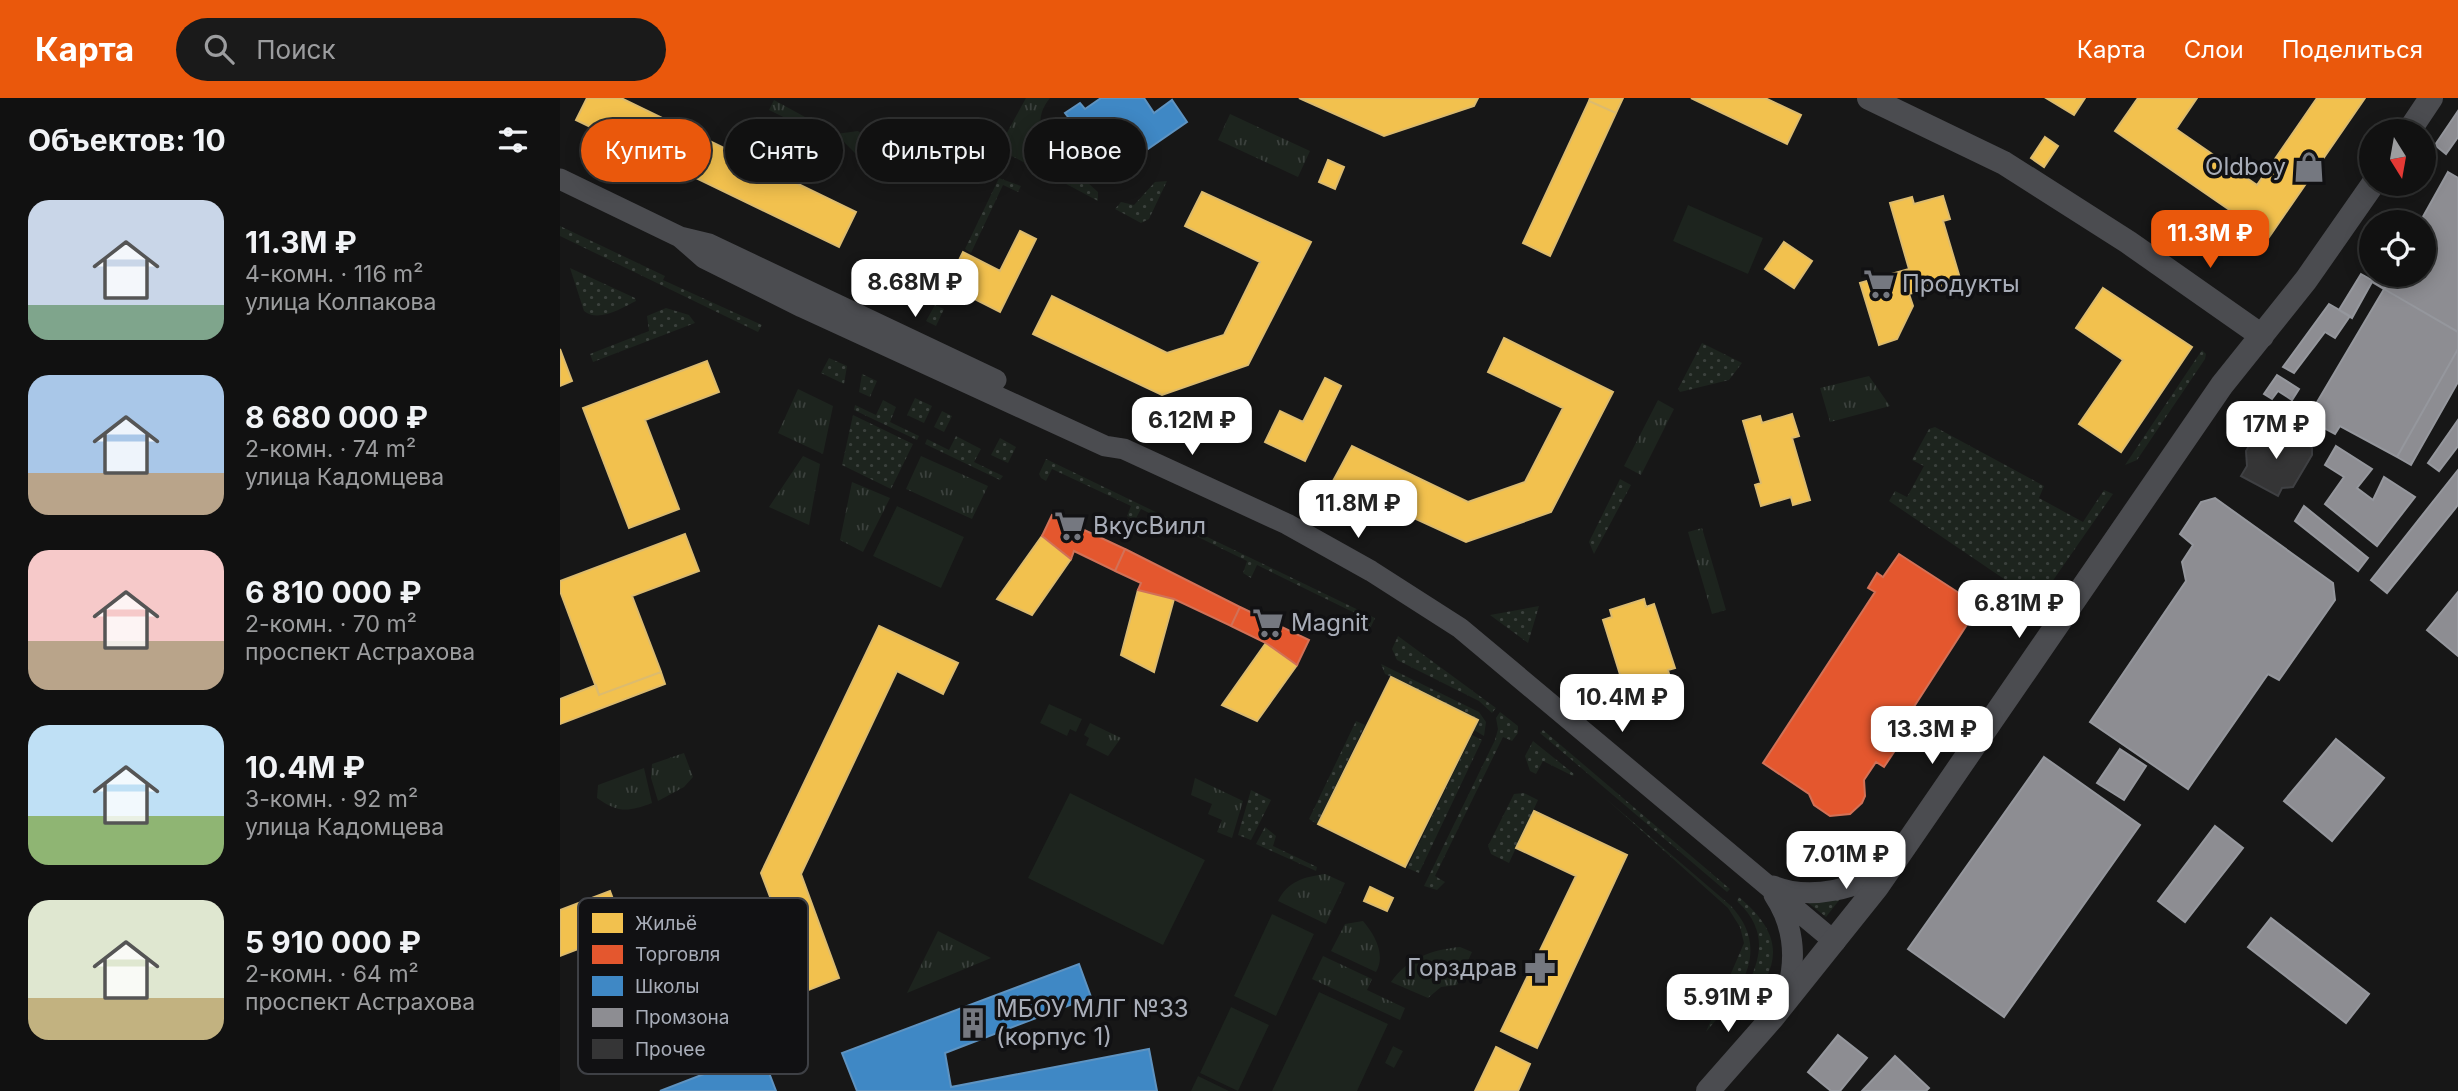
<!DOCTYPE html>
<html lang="ru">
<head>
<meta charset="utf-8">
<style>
	body { margin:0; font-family:Inter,sans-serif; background:#1a1a1a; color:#f1f3f6; height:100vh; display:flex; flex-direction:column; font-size:26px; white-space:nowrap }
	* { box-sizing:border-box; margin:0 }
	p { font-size:23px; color:#9c9d9f }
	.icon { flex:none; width:38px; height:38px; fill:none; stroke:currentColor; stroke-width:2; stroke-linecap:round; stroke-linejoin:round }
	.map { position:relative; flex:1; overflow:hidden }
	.drawer { display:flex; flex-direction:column; background:#111; width:560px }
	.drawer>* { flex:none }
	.banner { position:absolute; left:21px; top:21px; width:665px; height:63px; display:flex; gap:14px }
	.needle { width:46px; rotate:169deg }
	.tools { position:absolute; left:1799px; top:21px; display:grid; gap:14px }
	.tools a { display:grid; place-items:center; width:77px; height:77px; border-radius:50%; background:#111; box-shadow:0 4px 18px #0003,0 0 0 2px #303131; font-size:35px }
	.price { position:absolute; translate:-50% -60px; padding:0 16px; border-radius:14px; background:#fff; color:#222; font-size:23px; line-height:46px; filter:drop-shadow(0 2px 4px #0008) }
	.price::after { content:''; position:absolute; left:50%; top:42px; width:21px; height:16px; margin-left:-10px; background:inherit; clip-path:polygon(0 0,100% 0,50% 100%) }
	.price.on { background:#ea580c; color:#fff }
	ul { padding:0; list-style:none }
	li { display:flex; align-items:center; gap:21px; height:175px; padding:0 28px }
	li span { display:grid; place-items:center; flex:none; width:196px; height:140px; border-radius:21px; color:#555 }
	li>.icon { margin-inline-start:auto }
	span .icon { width:84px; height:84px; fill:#fffc; stroke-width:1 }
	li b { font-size:30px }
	h2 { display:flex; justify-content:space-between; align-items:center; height:84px; padding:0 28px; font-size:30px }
	.tag { padding:0 24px; border-radius:32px; background:#111; box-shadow:0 4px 18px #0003,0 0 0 2px #303131; font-size:24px; line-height:63px }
	.tag.on { background:#ea580c; color:#fff }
	header { display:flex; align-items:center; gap:42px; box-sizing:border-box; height:98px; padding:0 35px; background:#ea580c; color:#fff }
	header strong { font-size:33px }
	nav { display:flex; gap:38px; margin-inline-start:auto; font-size:24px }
	.search { width:490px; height:63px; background:#1a1a1a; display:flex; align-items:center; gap:18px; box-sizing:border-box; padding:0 24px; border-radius:38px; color:#9c9d9f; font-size:26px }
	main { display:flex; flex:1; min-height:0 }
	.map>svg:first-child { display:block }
	.grass { fill:url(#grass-dots) }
	.park { fill:url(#park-tufts) }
	.garden { fill:#1d241e }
	.homes { fill:#f2c14e; stroke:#dcbb6e; stroke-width:2 }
	.shops { fill:#e4572e; stroke:#d27157; stroke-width:2 }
	.schools { fill:#3f88c5; stroke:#5e93c1; stroke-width:2 }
	.industry { fill:#8d8d92; stroke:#95979d; stroke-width:2 }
	.building { fill:#353536; stroke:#3f4043; stroke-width:2 }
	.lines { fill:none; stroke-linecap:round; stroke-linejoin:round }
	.minor { stroke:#4b4c50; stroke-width:21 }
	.tertiary { stroke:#4b4c50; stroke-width:24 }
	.labels { text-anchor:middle; stroke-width:7; stroke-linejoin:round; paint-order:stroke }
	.poi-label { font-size:24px; fill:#a8adb8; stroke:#111113; text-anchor:start }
	.key { fill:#111113; stroke:#3e4045; stroke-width:2 }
	.key-label { font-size:19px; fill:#a8adb8 }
</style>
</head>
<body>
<header>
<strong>Карта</strong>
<div class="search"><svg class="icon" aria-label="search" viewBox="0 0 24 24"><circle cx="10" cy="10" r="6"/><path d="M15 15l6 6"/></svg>Поиск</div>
<nav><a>Карта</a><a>Слои</a><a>Поделиться</a></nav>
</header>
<main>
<section class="drawer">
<h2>Объектов: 10<svg class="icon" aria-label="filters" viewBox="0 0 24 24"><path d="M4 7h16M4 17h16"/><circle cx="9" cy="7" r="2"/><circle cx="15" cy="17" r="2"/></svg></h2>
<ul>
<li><span style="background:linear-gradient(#c9d6e8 75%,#7fa58c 0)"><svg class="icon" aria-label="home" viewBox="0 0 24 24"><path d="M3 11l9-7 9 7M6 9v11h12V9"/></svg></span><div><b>11.3M ₽</b><p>4-комн. · 116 m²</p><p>улица Колпакова</p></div></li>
<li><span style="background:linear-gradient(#a9c7e8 70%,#b9a48a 0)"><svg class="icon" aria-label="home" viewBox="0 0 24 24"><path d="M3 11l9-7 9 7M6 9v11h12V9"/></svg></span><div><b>8 680 000 ₽</b><p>2-комн. · 74 m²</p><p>улица Кадомцева</p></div></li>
<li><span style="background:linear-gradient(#f6c9c9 65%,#b9a48a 0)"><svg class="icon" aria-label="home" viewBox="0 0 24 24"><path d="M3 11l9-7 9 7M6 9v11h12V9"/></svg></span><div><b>6 810 000 ₽</b><p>2-комн. · 70 m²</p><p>проспект Астрахова</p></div></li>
<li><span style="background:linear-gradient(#bfe0f5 65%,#8fb573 0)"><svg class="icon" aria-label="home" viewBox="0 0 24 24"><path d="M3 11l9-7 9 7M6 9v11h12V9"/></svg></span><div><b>10.4M ₽</b><p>3-комн. · 92 m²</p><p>улица Кадомцева</p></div></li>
<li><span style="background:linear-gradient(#dfe7d0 70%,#c2b280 0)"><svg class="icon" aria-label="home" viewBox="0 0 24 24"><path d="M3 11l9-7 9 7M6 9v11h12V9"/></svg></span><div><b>5 910 000 ₽</b><p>2-комн. · 64 m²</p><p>проспект Астрахова</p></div></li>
</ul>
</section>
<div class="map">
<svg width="1898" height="993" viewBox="0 0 1898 993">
	<defs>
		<pattern id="grass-dots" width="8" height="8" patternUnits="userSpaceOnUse" patternTransform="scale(1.75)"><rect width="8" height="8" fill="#1d241e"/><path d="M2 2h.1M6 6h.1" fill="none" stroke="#3b413d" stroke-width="1.8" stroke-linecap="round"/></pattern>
		<pattern id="park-tufts" width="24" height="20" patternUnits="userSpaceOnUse" patternTransform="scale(1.75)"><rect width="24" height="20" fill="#1d241e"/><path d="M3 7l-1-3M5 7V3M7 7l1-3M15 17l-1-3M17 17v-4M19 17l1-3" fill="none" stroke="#3b413d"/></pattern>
	</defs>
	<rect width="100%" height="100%" fill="#171717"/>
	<path class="grass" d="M517 75 538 94V103L510 88Z
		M439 80 461 88 458 94 443 87 411 155 405 151Z
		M607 83 589 121 581 125 555 111 561 104 574 107 595 84Z
		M0 128 105 178 103 182 202 227 198 234 0 138Z
		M10 170 75 200 76 203C62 210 38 225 24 213Z
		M375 207 384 211 376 228 366 223Z
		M106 210 129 217 135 225 33 264 30 256 89 233 87 218Z
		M1142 245 1182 265 1169 282 1120 294 1118 291Z
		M1642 252 1646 256 1645 261 1577 362 1565 367Z
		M269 260 287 268 284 286 261 275Z
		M302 276 317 283 310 299 299 294Z
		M355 300 372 308 364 325 347 317Z
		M323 302 336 309 330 324 359 338 357 342 294 312 295 307 316 317Z
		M382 313 392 318 384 334 374 329Z
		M293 317 353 346 331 391 282 367Z
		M1375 329 1484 388 1479 400 1523 424 1544 392 1553 396 1478 504 1329 403 1335 393 1347 399 1364 368 1352 362 1369 331Z
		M396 338 421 351 414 364 443 378 440 382 365 346 367 341 389 352Z
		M440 340 456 349 448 365 431 357Z
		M486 361 815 520 809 533 799 534 805 520 697 467 691 480 683 475 687 463 581 411 575 422 567 418 571 408 492 371 486 383 481 380 479 376Z
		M1060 381 1071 387 1034 456 1029 444Z
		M979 508 968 545 930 517Z
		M838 538 936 610 932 615 919 603 837 562 832 551Z
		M821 566 919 614 926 624 924 638 914 632 918 621 825 576Z
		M940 614 958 628V635L952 643 943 639 875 778 885 784 877 792 864 788 935 642 938 631 936 620Z
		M796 623 805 627 757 726 749 721Z
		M983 632 1170 791 1167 794 980 635Z
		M912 637 922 642 859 775 847 770Z
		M973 643 1014 676 1013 678 983 663 976 676 970 673 965 658Z
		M691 692 711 702 691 742 678 737Z
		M964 695 978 702 949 765 931 756 928 748 954 696Z
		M1045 700 1170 807C1214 853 1178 896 1146 934L1184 845 1180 829 1168 810Z
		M705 729 716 738 713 748 757 769 756 773 696 746Z
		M1287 792 1266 819 1238 797Z
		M1179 799C1224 837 1223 868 1184 910 1175 891 1227 849 1177 803Z"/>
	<path class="park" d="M466 0H490C465 30 495 55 517 75L510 88 438 51Z
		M214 2 256 25 252 33 209 12Z
		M670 16 750 53 738 79 658 42Z
		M298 33 308 41 300 60 276 36Z
		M1309 278 1330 308 1270 324 1260 290Z
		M238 291 273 308 263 356 218 335Z
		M1098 302 1114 311 1081 377 1064 368Z
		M675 310 680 324 658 331 653 317Z
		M243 358 260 366 249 427 209 409Z
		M361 358 428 388 412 421 346 391Z
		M292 384 330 400 303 454 280 442Z
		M1142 430 1166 512 1152 516 1128 434Z
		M530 625 561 640 548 658 526 647 529 640 524 637Z
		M124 655 133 679 124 689 98 703 91 680 92 666Z
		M84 670 92 705C68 714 58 715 37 700L38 687Z
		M635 680 683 703 672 740 657 734 662 722 648 716 652 706 631 697Z
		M765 776 785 785 766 826 718 803C728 783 744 779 765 776Z
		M803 823C815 837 826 857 816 874L771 853 785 826Z
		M378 833 431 860 347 895Z
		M900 849 912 854 897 887 881 889 868 900 831 884C848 860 871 852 900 849Z
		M763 858 812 881 807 892 845 910 840 922 752 881Z"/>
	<path class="garden" d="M1128 107 1203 140 1188 176 1113 143Z
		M337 408 404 439 381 490 313 458Z
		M489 606 522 621 516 634 510 631 507 638 480 625Z
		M510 695 645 762 603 847 468 780Z
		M712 816 754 836 716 918 674 898Z
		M759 894 828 926 797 993H712Z
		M671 909 709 927 678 993 640 975Z
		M833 948 843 953 834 970 825 965Z
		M638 978 669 993H631Z"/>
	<path class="homes" d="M27 0H61L296 114 279 149 16 22Z
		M739 0H918L914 8 824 38Z
		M1030 0H1063L1056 15 1029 3Z
		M1131 0H1205L1241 17 1227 46Z
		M1486 0H1525L1514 17Z
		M1578 0H1637L1616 31 1697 87 1757 0H1805L1709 139 1555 33Z
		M1029 3 1056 15 990 158 963 145Z
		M1485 39 1498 48 1484 69 1471 60Z
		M768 62 784 69 775 91 759 84Z
		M642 94 751 144 688 267 602 297 473 236 492 198 607 255 664 237 700 164 625 128Z
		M1383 98 1390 121 1383 123 1402 187 1379 193 1377 188 1349 196 1353 208 1337 241 1319 247 1300 185 1349 171 1330 105 1352 99 1354 106Z
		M460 133 476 141 440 214 387 187 403 154 440 173Z
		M1224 144 1252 163 1234 190 1205 171Z
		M1543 190 1632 249 1561 354 1519 326 1563 262 1516 230Z
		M944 240 1053 294 991 414 906 444 773 383 792 348 908 404 965 384 1003 310 928 274Z
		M0 251 12 283 0 288Z
		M147 263 159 294 85 322 119 411 69 430 23 310Z
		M765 280 781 288 745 363 705 344 720 313 743 324Z
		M1232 316 1239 338 1232 340 1250 402 1233 407 1231 399 1201 408 1195 387 1201 385 1183 323 1200 318 1202 325Z
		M125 436 139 473 72 498 101 574 39 597 0 493V483Z
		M482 438 511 461 472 517 437 501Z
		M578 492 614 501 594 574 561 557Z
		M1084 501 1086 509 1094 506 1115 570 1108 572 1110 580 1074 591 1072 584 1063 586 1043 522 1052 519 1050 512Z
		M319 528 398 565 383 596 337 573 241 776 279 880 246 893 201 775Z
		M706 545 737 567 697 623 662 607Z
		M101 574 105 586 0 626V601L36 587 39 597Z
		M831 579 918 622 845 769 758 726Z
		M974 713 1067 757 977 950 941 933 1016 778 956 750Z
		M810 789 833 800 827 813 804 803Z
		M50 793 65 833 0 858V812Z
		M936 949 970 966 958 993H915Z"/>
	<path class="shops" d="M492 417 565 451 555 473 514 453 511 461 482 438Z
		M565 451 680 509 671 528 614 501 578 492 581 485 555 473Z
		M1339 456 1419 508 1328 649 1334 654 1324 669 1316 664 1304 682 1305 698 1302 705 1290 716 1270 718 1254 707 1249 696 1203 665 1315 494 1308 490 1317 475 1323 479Z
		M680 509 749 542 737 567 706 545 671 528Z"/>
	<path class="schools" d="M541 0H584L594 15 612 2 627 24 575 60 578 64 554 81 545 68 551 64 532 36 524 41 518 33 510 39 500 25 508 19 505 15 520 5 525 11Z
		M519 866 531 899 385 955 391 989 589 951 597 993H297L282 955Z
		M201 954 216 993H100Z"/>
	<path class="industry" d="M1898 13V39L1886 56 1875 47Z
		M1888 74 1898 80V234L1824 191 1832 177H1864V124H1860Z
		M1801 176 1810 181 1812 177 1830 180 1824 191 1812 184 1792 220 1779 212Z
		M1824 191 1898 234V251L1837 359 1780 328 1775 336 1747 321Z
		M1769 206 1790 218 1775 240 1765 234 1734 275 1723 269Z
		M1898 251V284L1851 367 1837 359Z
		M1717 277 1739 291 1732 302 1718 293 1712 301 1704 296Z
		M1898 322V348L1879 373 1868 365Z
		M1776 348 1812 371 1797 390 1813 402 1824 379 1855 399 1817 448 1765 406 1784 379 1765 367Z
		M1898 372V407L1827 495 1811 482Z
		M1655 400 1773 485 1775 502 1719 582 1708 576 1628 691 1530 624 1626 483 1622 464 1633 447 1620 436 1641 404Z
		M1744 408 1808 460 1798 473 1735 423Z
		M1898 494V558L1867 532Z
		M1776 641 1824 680 1772 743 1724 703Z
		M1560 651 1586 668 1564 702 1537 685Z
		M1484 659 1580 727 1444 919 1348 851Z
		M1655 728 1683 750 1625 824 1598 803Z
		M1711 820 1809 896 1786 925 1688 849Z
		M1278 937 1307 960 1280 993H1271L1248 974Z
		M1335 958 1369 990 1366 993H1302Z"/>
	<path class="building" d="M1708 331 1723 339 1727 333 1752 350V357L1733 389 1722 390 1718 398 1681 378 1687 368 1686 353 1695 338 1705 336Z"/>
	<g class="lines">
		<path class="minor" d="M0 81 120 139 149 146 436 282
			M120 139 144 160 242 209 545 348 564 351 727 426 811 473 900 530 1275 844
			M1213 788C1250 803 1300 791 1332 768
			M1214 797C1236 830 1237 867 1224 903"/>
		<path class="tertiary" d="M1309 0 1444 65 1568 144 1702 238
			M1849 33 1871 0
			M1148 993 1213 919 1317 789 1662 287 1746 182 1813 86"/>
	</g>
	<defs>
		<symbol id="shop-bare" viewBox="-9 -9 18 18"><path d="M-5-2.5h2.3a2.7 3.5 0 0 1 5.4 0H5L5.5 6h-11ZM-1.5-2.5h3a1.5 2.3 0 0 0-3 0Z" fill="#757880" stroke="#111113" stroke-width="2.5" paint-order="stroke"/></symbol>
		<symbol id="supermarket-bare" viewBox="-9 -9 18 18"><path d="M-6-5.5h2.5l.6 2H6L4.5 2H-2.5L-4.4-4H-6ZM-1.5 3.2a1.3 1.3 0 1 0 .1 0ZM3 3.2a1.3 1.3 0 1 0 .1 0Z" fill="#757880" stroke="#111113" stroke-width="2.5" paint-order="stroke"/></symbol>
		<symbol id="pharmacy-bare" viewBox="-9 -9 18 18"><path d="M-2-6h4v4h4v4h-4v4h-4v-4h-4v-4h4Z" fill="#757880" stroke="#111113" stroke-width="2.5" paint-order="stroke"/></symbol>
		<symbol id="building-bare" viewBox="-9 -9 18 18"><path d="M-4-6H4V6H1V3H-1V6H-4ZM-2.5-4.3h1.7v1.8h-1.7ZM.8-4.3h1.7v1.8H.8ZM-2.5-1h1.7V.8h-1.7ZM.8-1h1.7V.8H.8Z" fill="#757880" stroke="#111113" stroke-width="2.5" paint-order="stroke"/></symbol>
	</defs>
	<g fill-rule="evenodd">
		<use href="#shop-bare" x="1727" y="47" width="44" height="44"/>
		<use href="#supermarket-bare" x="1297" y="164" width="44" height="44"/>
		<use href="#supermarket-bare" x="488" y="406" width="44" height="44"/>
		<use href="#supermarket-bare" x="686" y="503" width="44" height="44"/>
		<use href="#pharmacy-bare" x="958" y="848" width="44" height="44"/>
		<use href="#building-bare" x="391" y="903" width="44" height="44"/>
	</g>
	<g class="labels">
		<g class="poi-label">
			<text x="1726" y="77" text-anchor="end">Oldboy</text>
			<text x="1342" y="194">Продукты</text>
			<text x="533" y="436">ВкусВилл</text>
			<text x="731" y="533">Magnit</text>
			<text x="957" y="878" text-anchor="end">Горздрав</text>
			<text x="436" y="919">МБОУ МЛГ №33<tspan x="436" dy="28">(корпус 1)</tspan></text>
		</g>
	</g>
	<rect x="18" y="800" width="230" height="176" rx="10" class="key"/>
	<rect x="32" y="815" width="31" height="20" fill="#f2c14e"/>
	<rect x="32" y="847" width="31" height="19" fill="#e4572e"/>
	<rect x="32" y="878" width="31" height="20" fill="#3f88c5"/>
	<rect x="32" y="910" width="31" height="19" fill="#8d8d92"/>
	<rect x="32" y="941" width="31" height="20" fill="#353536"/>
	<g class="key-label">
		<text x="75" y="832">Жильё</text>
		<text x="75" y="863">Торговля</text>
		<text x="75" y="895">Школы</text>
		<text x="75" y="926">Промзона</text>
		<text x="75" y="958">Прочее</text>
	</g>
</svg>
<div class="tools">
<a><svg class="needle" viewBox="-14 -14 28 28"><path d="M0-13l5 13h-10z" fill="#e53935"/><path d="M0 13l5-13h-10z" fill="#9c9d9f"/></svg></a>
<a><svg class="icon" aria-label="locate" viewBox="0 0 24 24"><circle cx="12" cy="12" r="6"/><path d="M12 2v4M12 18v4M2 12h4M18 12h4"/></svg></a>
</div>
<b class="price on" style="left:1650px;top:172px">11.3M ₽</b>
<b class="price" style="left:355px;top:221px">8.68M ₽</b>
<b class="price" style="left:632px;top:359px">6.12M ₽</b>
<b class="price" style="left:1716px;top:363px">17M ₽</b>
<b class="price" style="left:798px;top:442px">11.8M ₽</b>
<b class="price" style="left:1459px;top:542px">6.81M ₽</b>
<b class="price" style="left:1062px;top:636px">10.4M ₽</b>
<b class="price" style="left:1372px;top:668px">13.3M ₽</b>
<b class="price" style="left:1286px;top:793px">7.01M ₽</b>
<b class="price" style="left:1168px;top:936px">5.91M ₽</b>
<div class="banner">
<a class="tag on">Купить</a>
<a class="tag">Снять</a>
<a class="tag">Фильтры</a>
<a class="tag">Новое</a>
</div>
</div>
</main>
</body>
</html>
